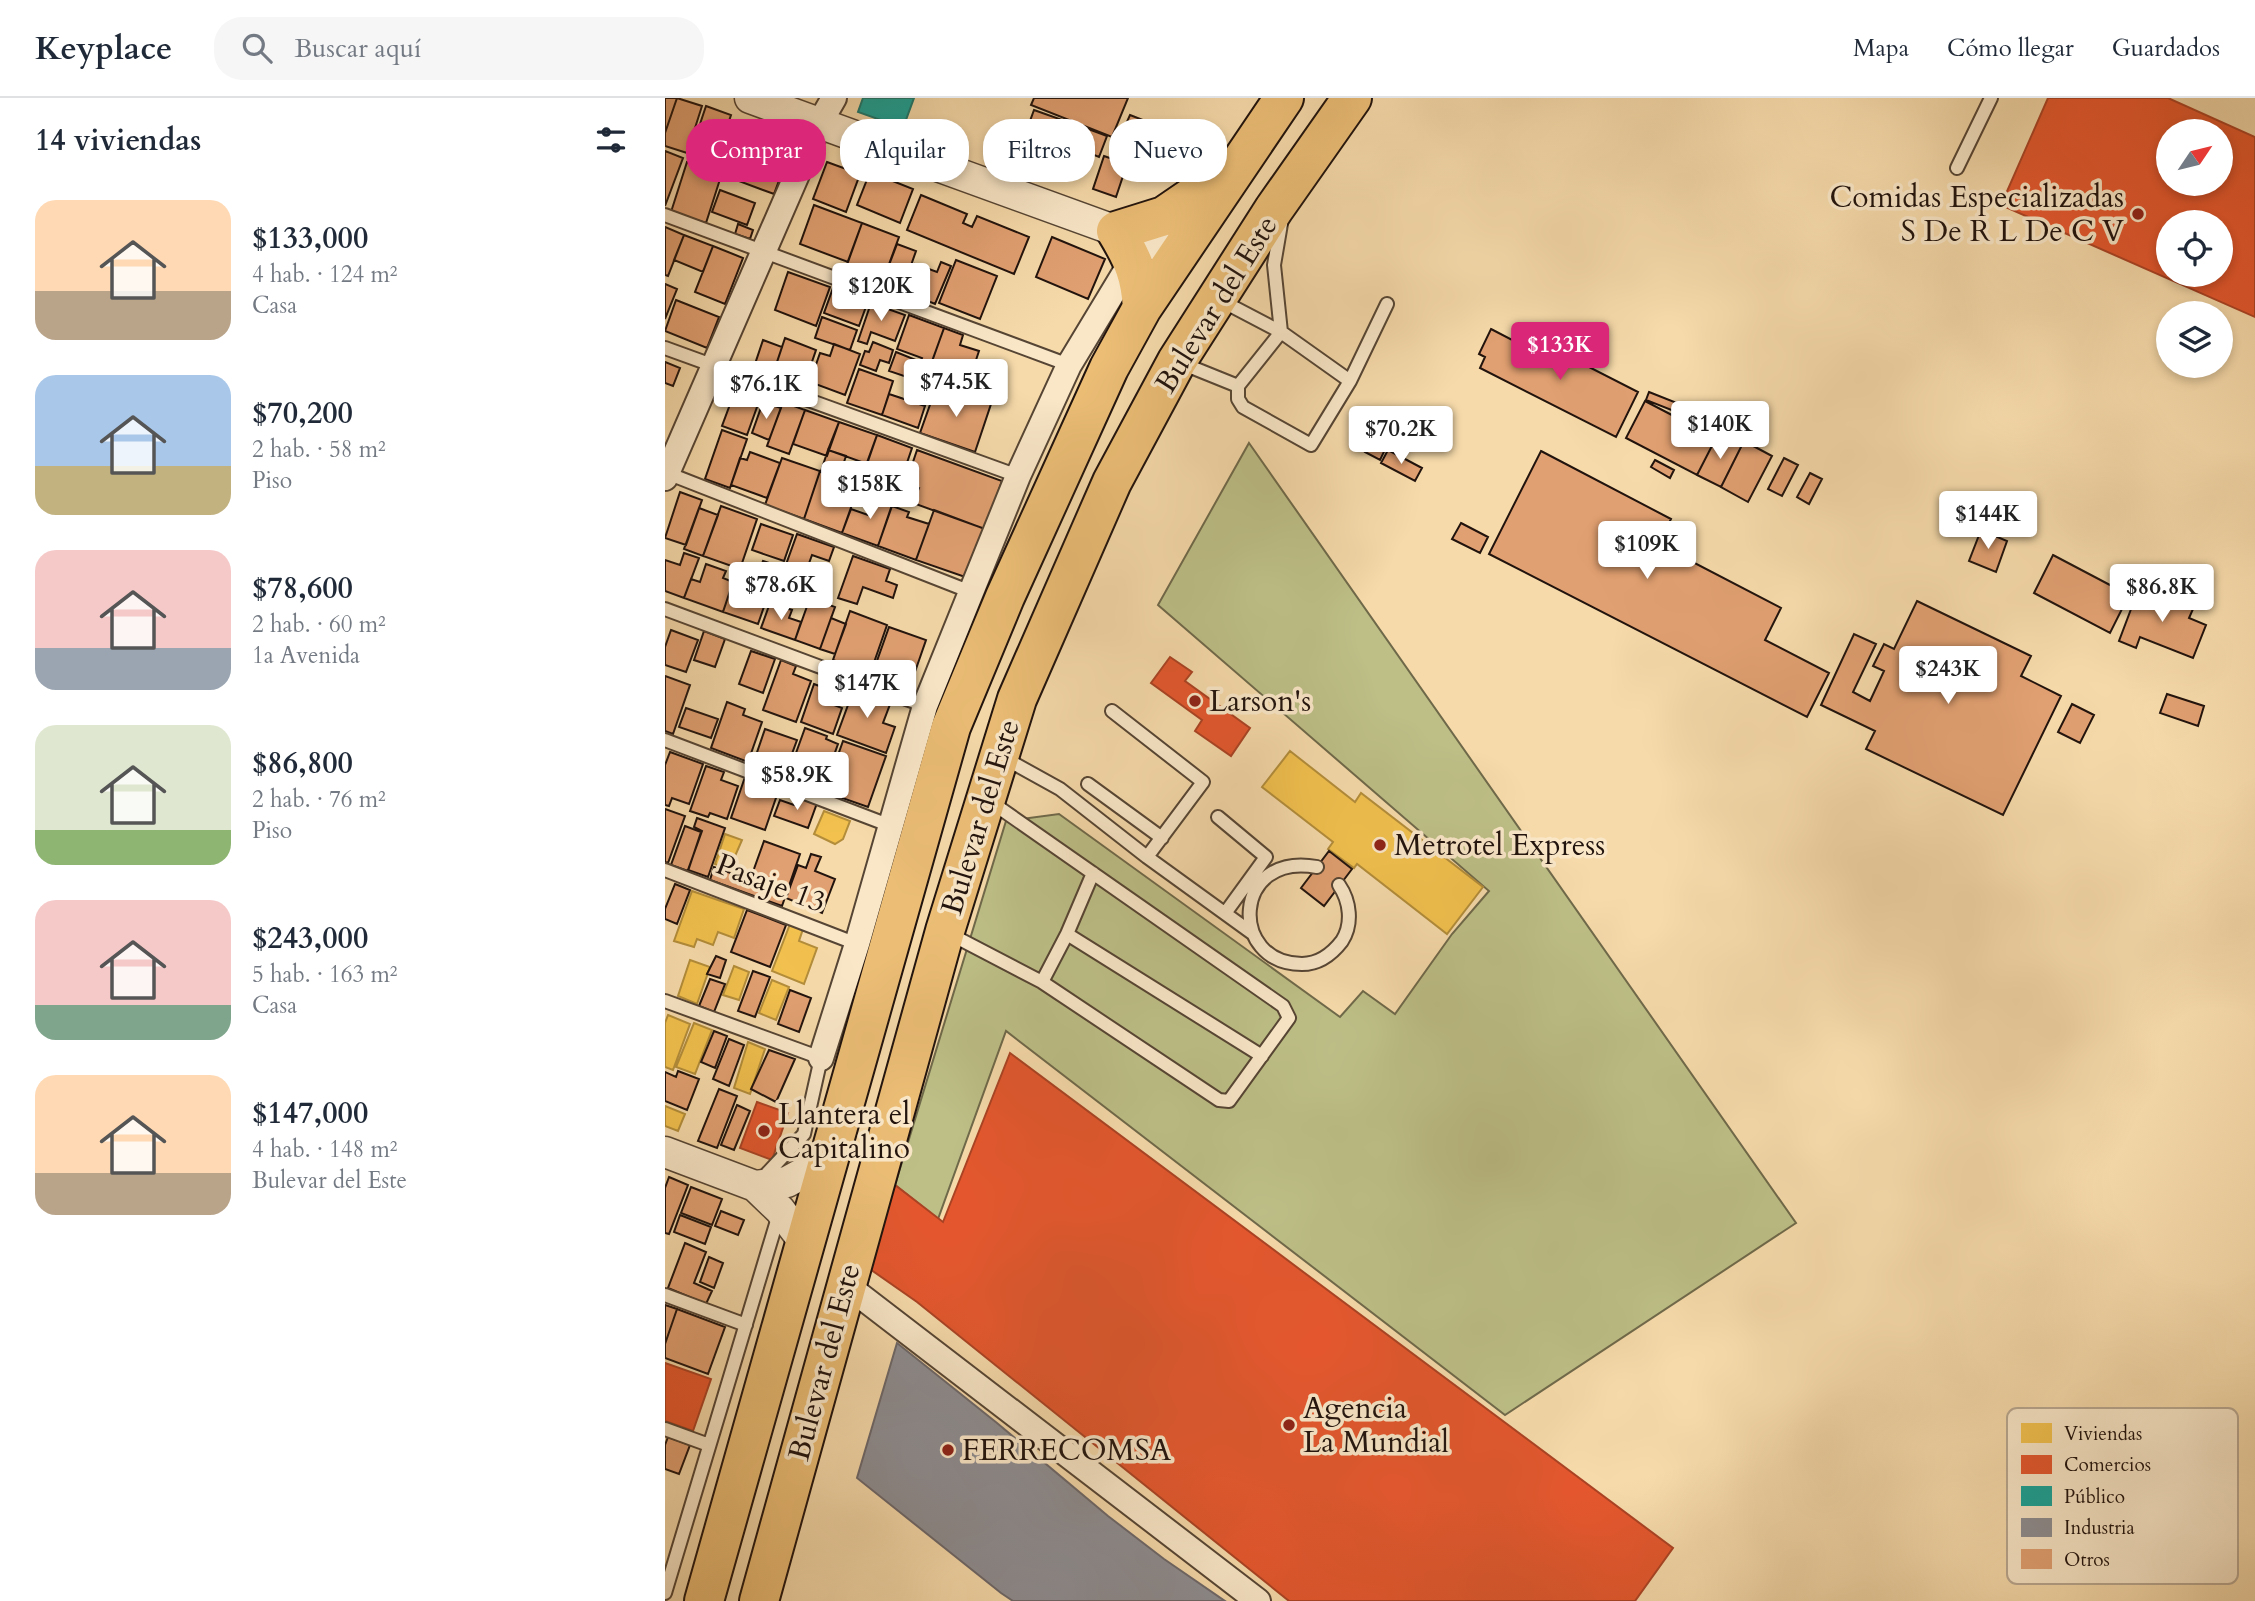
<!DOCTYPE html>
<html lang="es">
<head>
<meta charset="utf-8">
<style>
	body { margin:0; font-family:Cardo,serif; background:#f6f6f7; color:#1f2937; height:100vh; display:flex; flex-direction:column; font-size:26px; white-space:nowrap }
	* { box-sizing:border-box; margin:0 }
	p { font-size:23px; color:#747a83 }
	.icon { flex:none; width:38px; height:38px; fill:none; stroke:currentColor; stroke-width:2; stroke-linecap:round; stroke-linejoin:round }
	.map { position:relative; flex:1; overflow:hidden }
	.side { display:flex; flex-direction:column; background:#fff; width:665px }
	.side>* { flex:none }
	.guide { position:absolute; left:21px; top:21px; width:665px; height:63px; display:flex; gap:14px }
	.needle { width:46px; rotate:55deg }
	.fabs { position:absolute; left:1491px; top:21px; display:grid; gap:14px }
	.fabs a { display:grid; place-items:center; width:77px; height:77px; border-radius:50%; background:#fff; box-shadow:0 4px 10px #0003; font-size:35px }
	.price { position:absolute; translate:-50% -60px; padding:0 16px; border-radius:7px; background:#fff; color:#222; font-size:23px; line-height:46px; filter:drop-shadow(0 2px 4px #0008) }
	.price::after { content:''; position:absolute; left:50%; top:42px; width:21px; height:16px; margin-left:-10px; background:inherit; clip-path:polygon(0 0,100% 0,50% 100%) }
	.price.selected { background:#db2777; color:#fff }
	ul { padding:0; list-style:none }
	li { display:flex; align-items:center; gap:21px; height:175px; padding:0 35px }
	li span { display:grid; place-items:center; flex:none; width:196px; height:140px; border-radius:21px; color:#555 }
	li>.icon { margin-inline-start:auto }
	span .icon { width:84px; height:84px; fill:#fffc; stroke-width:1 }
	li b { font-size:30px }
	h2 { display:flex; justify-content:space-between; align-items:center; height:84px; padding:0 35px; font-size:30px }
	.pill { padding:0 24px; border-radius:28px; background:#fff; box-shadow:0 4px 10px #0003; font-size:24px; line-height:63px }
	.pill.selected { background:#db2777; color:#fff }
	header { display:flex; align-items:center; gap:42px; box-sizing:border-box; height:98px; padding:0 35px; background:#fff; border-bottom:2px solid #e0e1e3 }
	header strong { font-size:33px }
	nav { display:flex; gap:38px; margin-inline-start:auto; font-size:24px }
	.search { width:490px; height:63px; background:#f6f6f7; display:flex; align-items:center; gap:18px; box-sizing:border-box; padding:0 24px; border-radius:28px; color:#747a83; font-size:26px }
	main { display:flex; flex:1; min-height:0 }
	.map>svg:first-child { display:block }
	.green { fill:#bdbf87; stroke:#6f694a; stroke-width:2 }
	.homes { fill:#f2c14e; stroke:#b38d3a; stroke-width:2 }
	.shops { fill:#e4572e; stroke:#aa4324; stroke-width:2; fill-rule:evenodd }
	.public { fill:#17a398; stroke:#1a786e; stroke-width:2 }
	.industry { fill:#8d8d92; stroke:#6d686a; stroke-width:2 }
	.building { fill:#e1a071; stroke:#21130d; stroke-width:2 }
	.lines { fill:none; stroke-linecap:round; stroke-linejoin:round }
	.service-casing { stroke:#564534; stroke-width:16 }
	.minor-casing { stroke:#564534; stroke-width:28 }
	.tertiary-casing { stroke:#564534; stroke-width:33 }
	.trunk-casing { stroke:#21130d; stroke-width:42 }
	.service { stroke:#f9e7c8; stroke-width:12 }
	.minor { stroke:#f9e7c8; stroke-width:24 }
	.tertiary { stroke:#f9e7c8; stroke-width:30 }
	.trunk { stroke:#ebbd75; stroke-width:38 }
	.poi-dot { fill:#8f2418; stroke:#f9e7c8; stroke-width:2.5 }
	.labels { text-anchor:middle; stroke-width:7; stroke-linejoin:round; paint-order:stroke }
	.poi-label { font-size:30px; fill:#21130d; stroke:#f9e7c8; text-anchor:start }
	.street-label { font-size:30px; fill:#21130d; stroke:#f9e7c8 }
	.key { fill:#f9e7c8; stroke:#b8a790; stroke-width:2 }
	.key-label { font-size:19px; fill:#21130d }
</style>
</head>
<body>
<header>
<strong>Keyplace</strong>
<div class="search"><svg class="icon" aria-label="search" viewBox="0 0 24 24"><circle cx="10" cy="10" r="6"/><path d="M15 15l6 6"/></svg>Buscar aquí</div>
<nav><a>Mapa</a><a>Cómo llegar</a><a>Guardados</a></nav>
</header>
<main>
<section class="side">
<h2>14 viviendas<svg class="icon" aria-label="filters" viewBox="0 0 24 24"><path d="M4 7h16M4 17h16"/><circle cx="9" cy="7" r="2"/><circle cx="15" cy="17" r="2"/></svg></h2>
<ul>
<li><span style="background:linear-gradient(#ffd9b3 65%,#b9a48a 0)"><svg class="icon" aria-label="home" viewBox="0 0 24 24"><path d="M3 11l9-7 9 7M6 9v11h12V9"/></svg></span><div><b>$133,000</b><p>4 hab. · 124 m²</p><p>Casa</p></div></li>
<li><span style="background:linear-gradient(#a9c7e8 65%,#c2b280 0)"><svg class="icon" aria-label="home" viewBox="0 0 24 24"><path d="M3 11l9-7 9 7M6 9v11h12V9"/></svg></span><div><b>$70,200</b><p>2 hab. · 58 m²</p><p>Piso</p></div></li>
<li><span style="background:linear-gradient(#f6c9c9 70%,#9aa5b1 0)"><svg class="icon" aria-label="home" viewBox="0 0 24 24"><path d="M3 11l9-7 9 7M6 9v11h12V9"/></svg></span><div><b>$78,600</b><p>2 hab. · 60 m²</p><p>1a Avenida</p></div></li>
<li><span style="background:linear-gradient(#dfe7d0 75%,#8fb573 0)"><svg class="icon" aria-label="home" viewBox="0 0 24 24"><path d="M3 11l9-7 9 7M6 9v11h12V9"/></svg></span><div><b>$86,800</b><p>2 hab. · 76 m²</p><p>Piso</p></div></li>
<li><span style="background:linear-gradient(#f6c9c9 75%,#7fa58c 0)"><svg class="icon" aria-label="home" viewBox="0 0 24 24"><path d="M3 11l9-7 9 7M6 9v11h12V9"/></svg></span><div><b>$243,000</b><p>5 hab. · 163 m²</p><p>Casa</p></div></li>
<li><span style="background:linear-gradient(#ffd9b3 70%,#b9a48a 0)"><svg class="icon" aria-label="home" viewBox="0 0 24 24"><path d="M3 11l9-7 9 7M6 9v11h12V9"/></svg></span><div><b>$147,000</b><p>4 hab. · 148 m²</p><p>Bulevar del Este</p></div></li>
</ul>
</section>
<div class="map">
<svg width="1590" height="1503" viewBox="0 0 1590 1503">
	<rect width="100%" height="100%" fill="#f6daaa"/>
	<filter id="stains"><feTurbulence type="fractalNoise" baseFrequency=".00286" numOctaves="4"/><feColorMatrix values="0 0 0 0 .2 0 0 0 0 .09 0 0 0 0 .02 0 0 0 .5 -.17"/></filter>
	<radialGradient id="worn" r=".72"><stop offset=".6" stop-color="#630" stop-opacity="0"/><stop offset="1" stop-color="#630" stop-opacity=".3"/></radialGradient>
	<path class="green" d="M584 345 1131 1125 840 1317 341 933 273 1121 230 1087 341 723 394 716 675 919 698 893 730 916 787 836 824 793 493 507Z"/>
	<path class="homes" d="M625 653 690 704 696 695 818 789 782 836 692 766 689 770 663 751 668 744 597 689Z
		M159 713 185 723 178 741 170 746 149 736Z
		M60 736 77 742 64 772 50 766Z
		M27 793 79 811 69 840 53 834 48 847 32 841 29 849 9 843Z
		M125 826 138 831 134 843 152 850 139 886 107 873Z
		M25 862 45 869 32 906 13 898Z
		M69 868 84 874 74 902 58 897Z
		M107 882 124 889 111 922 94 915Z
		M3 917 25 926 8 972 0 969V925Z
		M29 925 47 932 30 976 11 969Z
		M83 944 100 951 85 996 69 990Z
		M0 1008 20 1016 13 1033 0 1028Z"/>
	<path class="shops" d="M1383 0H1503L1590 39V219L1336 107ZM1503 33H1556V86H1503ZM1503 124H1556V177H1503Z
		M505 559 527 574 520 583 585 630 566 658 530 633 537 622 486 585Z
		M345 955 1008 1450 970 1503H624L252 1204 202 1169 230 1087 278 1124Z
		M92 1004 123 1015 107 1062 75 1050Z
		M0 1265 46 1281 28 1333 0 1323Z"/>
	<path class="public" d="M198 0H249L238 30 193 14Z"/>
	<path class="industry" d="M232 1245 332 1325 443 1418 499 1461 560 1503H348L336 1495 192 1380Z"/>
	<path class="building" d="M0 0H12L0 35Z
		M12 0 37 8 22 55 0 48V35Z
		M369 0H463L447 39 366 7Z
		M41 8 66 17 50 65 25 56Z
		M369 12 403 24 395 46 361 34Z
		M465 17 483 24 470 54 452 46Z
		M66 23 89 31 72 78 50 70Z
		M410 26 442 38 434 59 402 46Z
		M89 31 120 42 115 58 122 61 109 96 71 82Z
		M366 43 387 50 381 68 360 60Z
		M0 53 18 60 0 108Z
		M439 58 462 66 451 99 428 91Z
		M22 64 57 75 41 125 6 114Z
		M162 64 195 76 181 114 148 101Z
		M205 74 248 91 235 125 192 107Z
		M55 92 90 105 82 127 47 114Z
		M256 97 302 116 298 125 307 129 312 118 364 139 349 176 242 132Z
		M149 107 197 125 183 164 135 146Z
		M197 125 234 139 216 188 179 174Z
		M73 126 88 132 85 141 70 136Z
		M0 129 19 137 3 178 0 177Z
		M19 137 48 148 38 174 9 162Z
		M387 139 440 161 423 201 371 179Z
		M232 146 251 153 236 196 216 188Z
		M48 148 78 160 60 206 30 194Z
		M291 162 332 178 315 221 274 205Z
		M276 164 286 168 270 206 239 193 250 166 272 174Z
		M123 174 165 189 151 228 110 212Z
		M0 186 12 191 0 221Z
		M168 190 203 203 194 228 159 215Z
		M11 202 54 219 42 250 0 233Z
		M206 205 240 217 230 243 206 234 202 246 193 243Z
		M244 217 279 230 262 277 252 274 257 260 232 251Z
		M157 219 192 232 185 252 150 240Z
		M279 230 298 237 295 247 314 253 305 280 300 278 295 292 272 283 275 275 264 272Z
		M826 231 882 260 887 250 973 294 951 339 815 270 820 259 814 256Z
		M120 240 151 252 138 290 107 279Z
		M98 242 117 249 107 279 88 272Z
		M208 244 228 252 224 265 215 262 211 273 195 267 200 253 204 254Z
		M169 246 195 256 180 297 145 284 155 255 165 258Z
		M231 254 251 262 245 280 224 273Z
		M0 264 15 270 8 288 0 285Z
		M194 271 228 283 217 317 182 305Z
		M73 285 97 295 82 337 57 328Z
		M272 287 326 306 310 354 255 335Z
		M984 294 1022 309 1019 317 981 302Z
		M224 296 260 308 253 330 217 317Z
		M980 303 1051 340 1032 377 961 340Z
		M98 304 116 310 104 342 87 335Z
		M118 304 140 312 124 356 102 348Z
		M140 312 174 324 162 358 128 346Z
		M709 320 730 331 715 362 700 354 709 336 703 332Z
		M1037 321 1055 330 1052 337 1034 327Z
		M174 324 212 337 202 366 163 352Z
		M57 332 82 341 65 390 40 381Z
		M212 337 247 350 231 397 195 384Z
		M1070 338 1079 343 1056 389 1032 377 1051 340 1065 347Z
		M1079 343 1107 358 1083 404 1056 389Z
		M163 352 181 358 174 379 156 373Z
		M252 352 337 383 320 431 248 405 254 390 241 385Z
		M723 352 757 370 750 383 716 365Z
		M876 353 1006 421 993 446 1116 510 1100 542 1164 575 1142 619 824 456Z
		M85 354 115 365 102 400 66 387 75 360 82 362Z
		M117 360 155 373 139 421 100 407Z
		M1119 360 1133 367 1117 398 1103 391Z
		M990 362 1009 372 1005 380 986 369Z
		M155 373 194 387 177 435 139 421Z
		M1145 375 1157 381 1144 406 1132 399Z
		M15 394 37 402 21 447 0 440Z
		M211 395 229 401 213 448 177 435 186 411 203 417Z
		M56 408 92 421 75 471 38 458Z
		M227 408 244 414 242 419 264 426 251 462 213 448Z
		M34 410 53 417 38 458 19 451Z
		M269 412 320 431 303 480 251 462Z
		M796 425 823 439 815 455 787 441Z
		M96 426 128 437 119 463 87 452Z
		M1316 432 1342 443 1331 474 1304 463Z
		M132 436 169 449 164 463 147 457 134 493 114 486Z
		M19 455 34 460 19 500 0 493V462L15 467Z
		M1388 457 1464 497 1445 535 1369 495Z
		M188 458 225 471 221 483 232 487 228 500 198 489 192 506 173 500Z
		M98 463 113 468 108 483 92 478Z
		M41 466 61 473 58 480 68 484 58 514 19 500 26 481 35 484Z
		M68 484 86 490 85 494 102 500 93 526 58 514Z
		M1474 490 1528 511 1524 520 1541 527 1528 560 1475 539 1471 550 1454 543Z
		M145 500 170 509 155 551 130 542Z
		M1252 503 1366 558 1356 578 1396 598 1338 717 1201 651 1210 633 1156 607 1189 536 1211 546 1188 594 1205 603 1219 573 1208 568 1219 546 1229 551Z
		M105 505 127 512 124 520 136 524 130 542 96 530Z
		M185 513 222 527 205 576 168 562Z
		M166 520 181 526 170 556 155 551Z
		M224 529 261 542 244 591 207 577Z
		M6 532 33 542 21 574 0 567V549Z
		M39 533 60 541 50 569 29 562Z
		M86 553 110 561 98 595 74 586Z
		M116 562 131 568 128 576 146 583 131 624 98 612Z
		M0 578 25 587 8 636 0 633Z
		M149 586 165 592 161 604 177 610 168 636 136 624Z
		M190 588 227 601 218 625 230 629 221 655 172 637Z
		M1502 596 1539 608 1533 628 1495 615Z
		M62 604 80 611 78 617 97 624 83 664 46 650Z
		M1407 606 1429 617 1415 645 1393 634Z
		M21 610 53 621 46 640 14 629Z
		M140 630 162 638 161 641 173 646 155 696 106 678 111 661 127 666Z
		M100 631 132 642 125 661 110 656 104 672 88 666Z
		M178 643 221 658 203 709 160 694Z
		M5 654 38 666 24 706 7 700 4 708 0 707V667Z
		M41 668 59 674 56 682 73 688 62 721 45 715 43 719 25 713Z
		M80 679 114 691 100 732 66 720Z
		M132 698 152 705 143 730 109 718 115 702 129 707Z
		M0 711 20 718 3 765 0 764Z
		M32 720 60 730 43 779 23 772 37 733 29 729Z
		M20 728 36 734 23 773 6 767Z
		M99 743 135 756 117 808 45 782 49 769 85 782Z
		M664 753 687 771 659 808 636 790Z
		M146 756 156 759 150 773 170 781 157 815 121 800 133 767 141 770Z
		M10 786 25 792 12 826 0 821V811Z
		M82 812 121 827 105 869 66 854Z
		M51 858 61 862 55 880 42 876Z
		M88 873 105 879 90 919 73 913Z
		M45 881 60 886 49 914 34 908Z
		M125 892 146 900 134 934 113 926Z
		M49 933 62 938 50 970 36 964Z
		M64 941 79 947 64 988 48 981Z
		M104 952 130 961 111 1004 86 991Z
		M13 973 34 981 22 1012 0 1003V974L11 979Z
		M54 991 72 998 52 1050 33 1043Z
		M72 1007 85 1013 69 1052 56 1047Z
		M4 1079 23 1087 4 1136 0 1135V1090Z
		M26 1089 57 1101 47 1127 16 1115Z
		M56 1113 79 1122 73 1137 50 1128Z
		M15 1117 46 1129 40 1146 9 1134Z
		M20 1145 41 1154 29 1185 47 1193 41 1206 3 1190Z
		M44 1159 58 1165 49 1190 35 1184Z
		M0 1207 12 1211 0 1246Z
		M12 1211 60 1229 43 1276 0 1260V1246Z
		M3 1339 25 1347 14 1376 0 1371V1347Z"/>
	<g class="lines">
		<defs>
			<path id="service" d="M1292 70 1326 0
				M0 117 404 267
				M616 126 609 167 616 234 685 283 722 206
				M555 202 616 234 573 288
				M0 250 353 378
				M516 265 573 288V301L578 309 646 347 685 283
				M2 375 306 494
				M0 511 260 608
				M447 613 538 684 482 759
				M0 642 226 728
				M339 660 395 691 482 759 587 835
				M423 686 497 740
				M553 719 601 759 561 814
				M652 769C567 753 563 866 637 866 654 866 667 856 677 843 688 826 685 803 674 787
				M0 772 192 846
				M283 835 377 884 554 1002 564 1003 624 920 618 908 326 704
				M402 836 597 958
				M377 884 402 836 428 775
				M0 903 156 960 139 1036 95 1083
				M0 1197 81 1227
				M0 1331 44 1347
				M0 1495 114 1116"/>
			<path id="minor" d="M0 380 154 26 169 0
				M156 960 192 846 260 608 353 378 404 267 468 161
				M180 1186 593 1503"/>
			<path id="tertiary" d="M85 0 515 156
				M0 1054 90 1088 115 1112 140 1145
				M90 1088 122 1084 164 1061"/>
			<path id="trunk" d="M477 210C475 177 468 161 451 133L499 118 556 79
				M39 1503 286 629 340 499 444 270 477 210 619 0
				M94 1503 280 833 352 601 447 384 512 263 609 111 687 0"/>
		</defs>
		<use href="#service" class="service-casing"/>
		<use href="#minor" class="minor-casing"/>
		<use href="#tertiary" class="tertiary-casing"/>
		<use href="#trunk" class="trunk-casing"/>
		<use href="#service" class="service"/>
		<use href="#minor" class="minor"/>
		<use href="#tertiary" class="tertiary"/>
		<use href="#trunk" class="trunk"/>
	</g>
	<g class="poi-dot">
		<circle cx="1473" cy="116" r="7"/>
		<circle cx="530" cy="603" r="7"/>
		<circle cx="715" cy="747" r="7"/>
		<circle cx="99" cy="1033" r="7"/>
		<circle cx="624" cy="1327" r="7"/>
		<circle cx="283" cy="1352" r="7"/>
	</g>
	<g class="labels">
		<g class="poi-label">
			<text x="1459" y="109" text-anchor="end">Comidas Especializadas<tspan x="1459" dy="34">S De R L De C V</tspan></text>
			<text x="544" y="613">Larson's</text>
			<text x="729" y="757">Metrotel Express</text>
			<text x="113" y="1026">Llantera el<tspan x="113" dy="34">Capitalino</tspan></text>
			<text x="638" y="1320">Agencia<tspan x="638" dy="34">La Mundial</tspan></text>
			<text x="297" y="1362">FERRECOMSA</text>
		</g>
		<g class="street-label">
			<text transform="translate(551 206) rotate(-58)" y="10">Bulevar del Este</text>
			<text transform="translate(315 719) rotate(-73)" y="10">Bulevar del Este</text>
			<text transform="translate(106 785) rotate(21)" y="10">Pasaje 13</text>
			<text transform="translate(159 1264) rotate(-75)" y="10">Bulevar del Este</text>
		</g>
	</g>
	<rect x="1342" y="1310" width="231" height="176" rx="10" class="key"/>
	<rect x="1356" y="1325" width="31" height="20" fill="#f2c14e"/>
	<rect x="1356" y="1357" width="31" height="19" fill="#e4572e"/>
	<rect x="1356" y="1388" width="31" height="20" fill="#17a398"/>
	<rect x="1356" y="1420" width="31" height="19" fill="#8d8d92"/>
	<rect x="1356" y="1451" width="31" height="20" fill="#e1a071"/>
	<g class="key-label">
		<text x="1399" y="1342">Viviendas</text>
		<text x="1399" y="1373">Comercios</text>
		<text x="1399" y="1405">Público</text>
		<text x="1399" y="1436">Industria</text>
		<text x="1399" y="1468">Otros</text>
	</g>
	<rect width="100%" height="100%" filter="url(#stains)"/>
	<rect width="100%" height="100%" fill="url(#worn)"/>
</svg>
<div class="fabs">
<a><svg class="needle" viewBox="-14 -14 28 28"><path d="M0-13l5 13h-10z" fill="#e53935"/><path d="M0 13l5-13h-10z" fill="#747a83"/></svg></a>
<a><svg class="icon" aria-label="locate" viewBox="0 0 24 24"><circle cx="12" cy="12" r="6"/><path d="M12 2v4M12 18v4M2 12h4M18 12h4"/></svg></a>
<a><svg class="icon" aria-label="layers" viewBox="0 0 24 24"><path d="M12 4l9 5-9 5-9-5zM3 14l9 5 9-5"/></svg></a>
</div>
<b class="price" style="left:216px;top:225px">$120K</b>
<b class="price selected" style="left:895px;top:284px">$133K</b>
<b class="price" style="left:291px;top:321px">$74.5K</b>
<b class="price" style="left:101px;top:323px">$76.1K</b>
<b class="price" style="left:1055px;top:363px">$140K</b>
<b class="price" style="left:736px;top:368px">$70.2K</b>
<b class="price" style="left:205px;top:423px">$158K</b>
<b class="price" style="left:1323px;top:453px">$144K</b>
<b class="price" style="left:982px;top:483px">$109K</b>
<b class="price" style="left:116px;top:524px">$78.6K</b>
<b class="price" style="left:1497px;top:526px">$86.8K</b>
<b class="price" style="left:1283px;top:608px">$243K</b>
<b class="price" style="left:202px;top:622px">$147K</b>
<b class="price" style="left:132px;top:714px">$58.9K</b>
<div class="guide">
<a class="pill selected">Comprar</a>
<a class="pill">Alquilar</a>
<a class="pill">Filtros</a>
<a class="pill">Nuevo</a>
</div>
</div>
</main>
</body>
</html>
